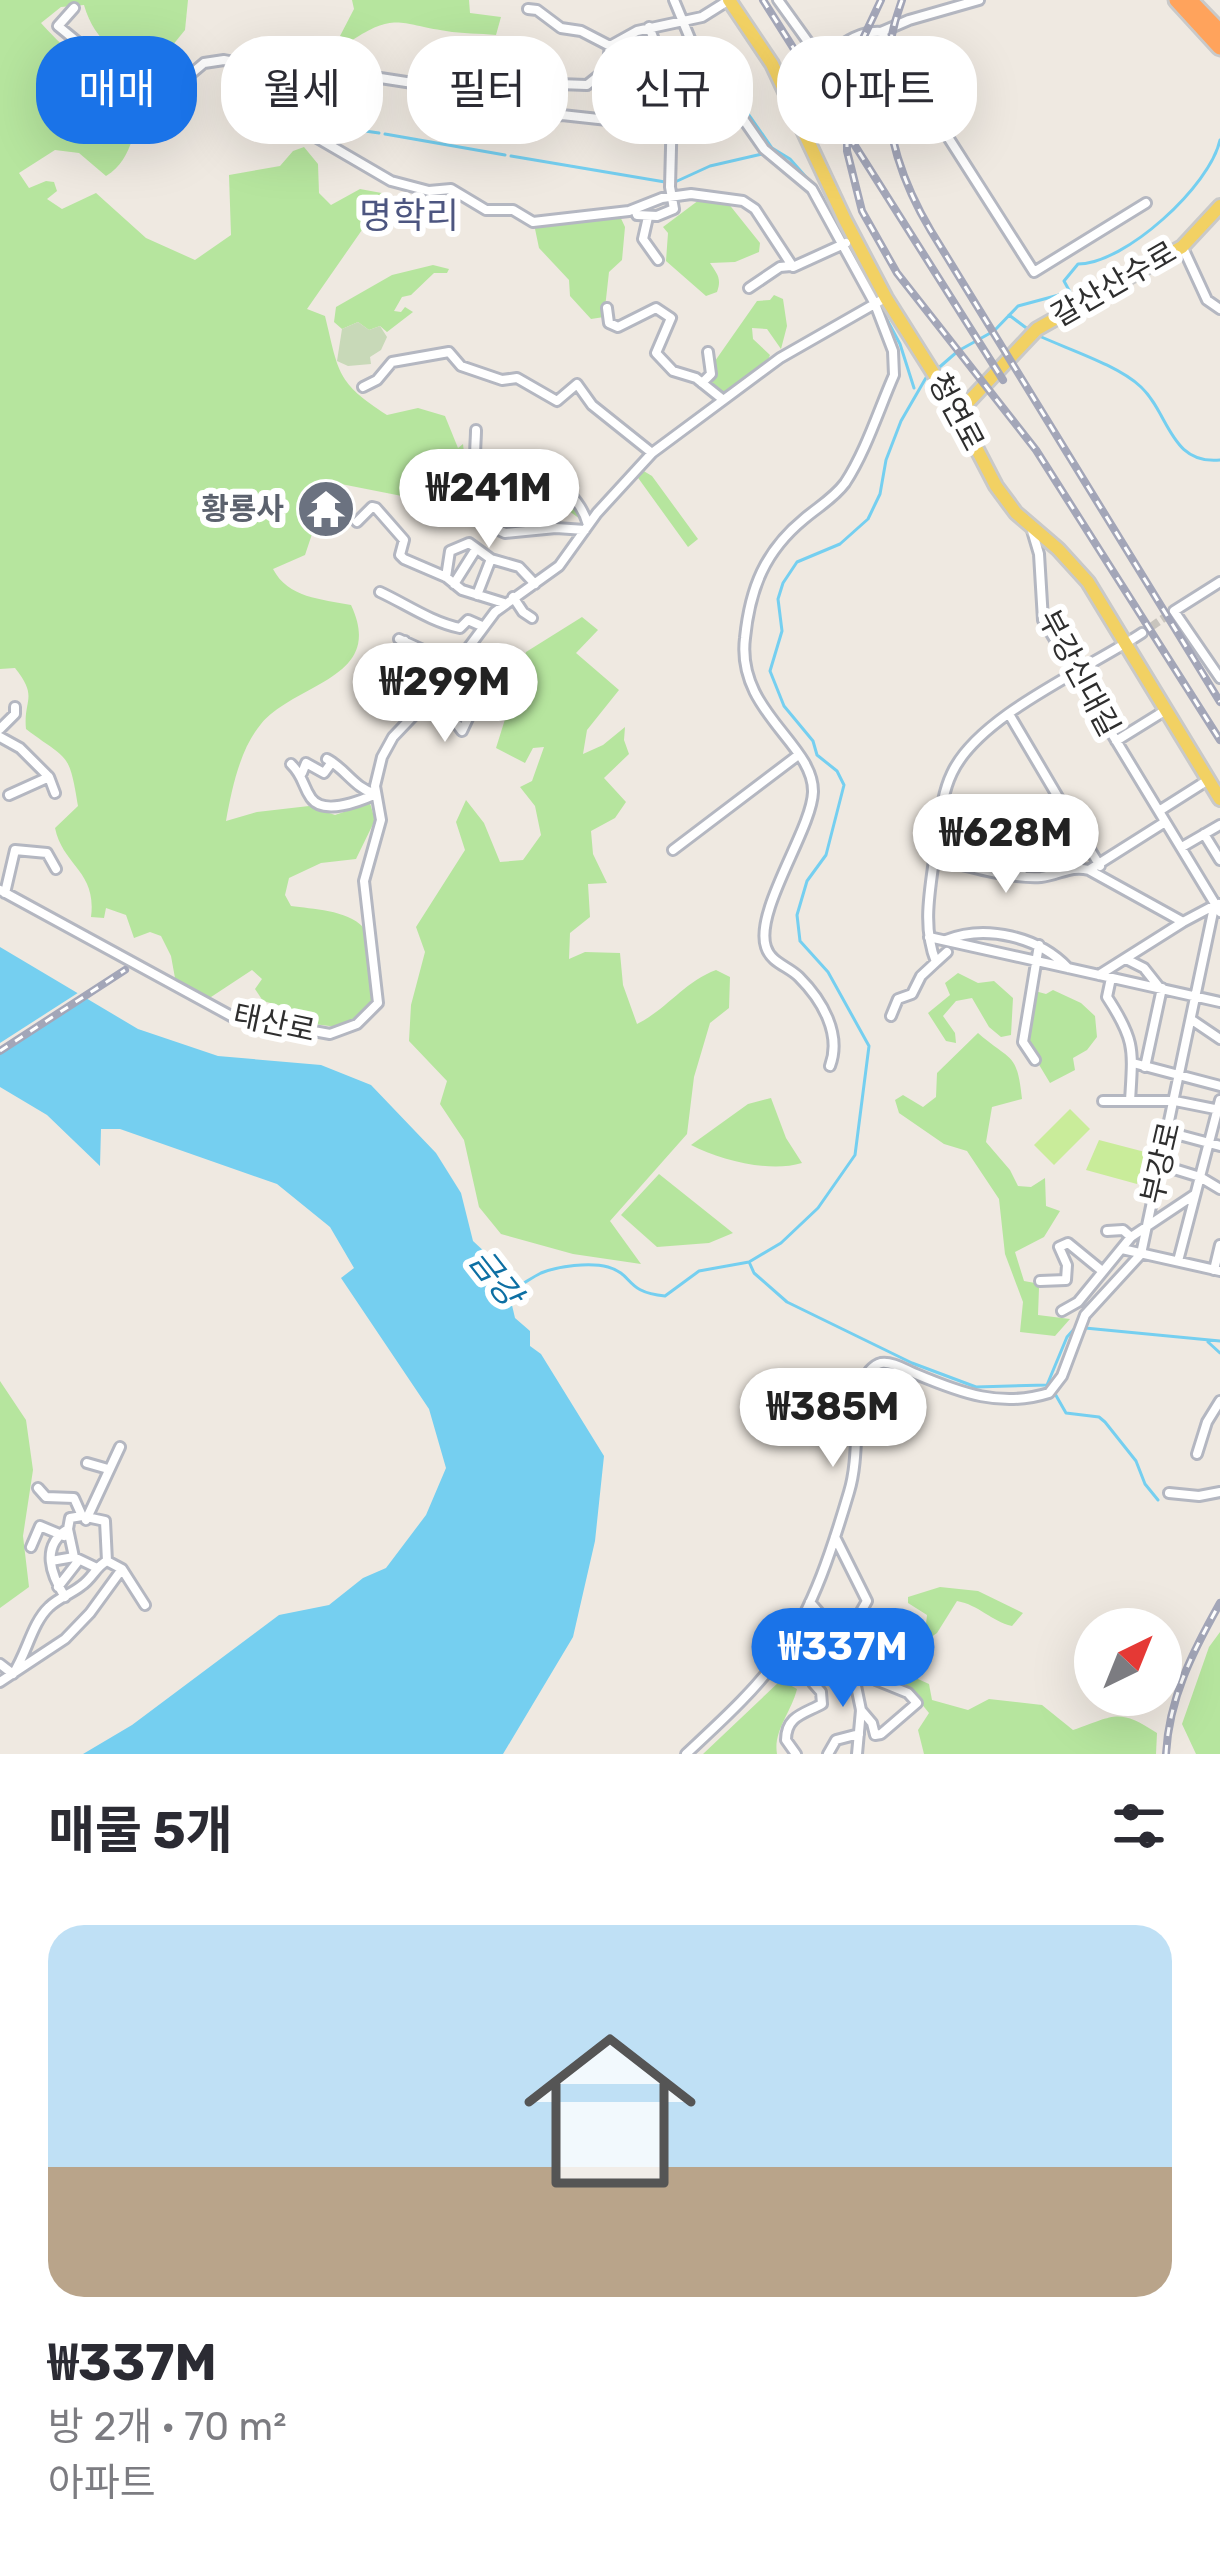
<!DOCTYPE html>
<html lang="ko">
<head>
<meta charset="utf-8">
<style>
	body { margin:0; font-family:Rubik,"Noto Sans KR",sans-serif; background:#f7f7f7; color:#2b2b33; height:100vh; display:flex; flex-direction:column; font-size:45px; white-space:nowrap }
	* { box-sizing:border-box; margin:0 }
	p { font-size:39px; color:#7c7c81 }
	.icon { flex:none; width:66px; height:66px; fill:none; stroke:currentColor; stroke-width:2; stroke-linecap:round; stroke-linejoin:round }
	.map { position:relative; height:1754px; overflow:hidden }
	.drawer { display:flex; flex-direction:column; background:#fff; flex:1 }
	.drawer>* { flex:none }
	.guide { position:absolute; left:36px; top:36px; width:1149px; height:108px; display:flex; gap:24px }
	.needle { width:78px; rotate:43deg }
	.buttons { position:absolute; left:1074px; top:1608px; display:grid; gap:24px }
	.buttons a { display:grid; place-items:center; width:108px; height:108px; border-radius:50%; background:#fff; box-shadow:0 12px 48px #0002; font-size:60px }
	.price { position:absolute; translate:-50% -102px; padding:0 27px; border-radius:42px; background:#fff; color:#222; font-size:39px; line-height:78px; filter:drop-shadow(0 3px 6px #0008) }
	.price::after { content:''; position:absolute; left:50%; top:72px; width:36px; height:27px; margin-left:-18px; background:inherit; clip-path:polygon(0 0,100% 0,50% 100%) }
	.price.on { background:#1a73e8; color:#fff }
	ul { padding:0; list-style:none }
	li { display:grid; align-content:center; gap:24px; height:636px; padding:0 48px }
	li span { display:grid; place-items:center; height:372px; border-radius:36px; color:#555 }
	li>.icon { margin-inline-start:auto }
	span .icon { width:216px; height:216px; fill:#fffc; stroke-width:1 }
	li b { font-size:51px }
	h2 { display:flex; justify-content:space-between; align-items:center; height:144px; padding:0 48px; font-size:51px }
	.pill { padding:0 42px; border-radius:48px; background:#fff; box-shadow:0 12px 48px #0002; font-size:42px; line-height:108px }
	.pill.on { background:#1a73e8; color:#fff }
	.map>svg:first-child { display:block }
	.green { fill:#b6e59e }
	.cemetery { fill:#c8d9b8 }
	.pitch { fill:#c9ec9a }
	.water { fill:#75cff0 }
	.pier { fill:#efe9e1 }
	.lines { fill:none; stroke-linecap:round; stroke-linejoin:round }
	.stream { stroke:#75cff0; stroke-width:3 }
	.minor-tunnel { stroke:#c8c4bd; stroke-width:8; stroke-dasharray:8 4; stroke-linecap:butt }
	.minor-casing { stroke:#b4b7c1; stroke-width:14 }
	.major-casing { stroke:#c9c9c9; stroke-width:18 }
	.highway-casing { stroke:#c9c9c9; stroke-width:21 }
	.minor { stroke:#fff; stroke-width:8 }
	.major { stroke:#f2d163; stroke-width:12 }
	.highway { stroke:#ffa35c; stroke-width:15 }
	.rail-casing { stroke:#a3a6b8; stroke-width:8 }
	.rail { stroke:#fff; stroke-width:3; stroke-dasharray:9; stroke-linecap:butt }
	.labels { text-anchor:middle; stroke-width:12; stroke-linejoin:round; paint-order:stroke }
	.street-label { font-size:30px; fill:#2e2e2e; stroke:#fff }
	.worship-label { font-size:30px; font-weight:bold; fill:#5b616d; stroke:#fff; text-anchor:end }
	.water-label { font-size:33px; font-style:italic; fill:#0d6fa3; stroke:#fff }
	.quarter-label { font-size:36px; fill:#4d5680; stroke:#fff }
</style>
</head>
<body>
<div class="map">
<svg width="1220" height="1754" viewBox="0 0 1220 1754">
	<rect width="100%" height="100%" fill="#efe9e1"/>
	<path class="green" d="M0 0H188L185 30 159 62C121 61 95 43 84 5L61 7 41 23C51 34 63 47 76 55 112 79 151 82 133 138 127 154 121 167 106 176L79 153 55 150 19 173 29 188 46 181 54 182 57 191 47 199 62 209 96 193 146 238 195 260 231 235 229 175 280 166 293 151 304 147 318 164 319 193 331 205 360 189 387 194 307 309 325 316C339 373 336 382 387 415L418 408 445 416 458 448 463 444 466 470 490 479C530 461 569 484 584 522L553 499 541 507 536 504 530 508 517 497 513 507H509L500 496 490 516C482 503 468 500 453 502L458 488 449 466 440 483 443 496 422 500 336 483 320 499 319 513 305 555 273 569C288 598 321 599 351 605 386 679 296 682 261 724 240 749 232 788 226 821L257 812 309 806 335 815 370 803 375 820 356 859 321 863 289 878 285 895 291 906C312 909 347 910 363 927 374 939 378 986 371 1001 366 1013 356 1021 345 1028L298 1022 296 1010 263 1001 255 989 262 979 252 970 208 999 175 978 171 956 161 936 150 932 134 938 126 915 106 908 104 918 91 917C97 871 63 866 55 828L78 806C69 750 68 761 26 729 23 699 39 698 15 668L0 669Z
		M352 0H469L470 13 501 17 496 35C480 33 462 34 446 31 399 24 395 12 351 41L340 36 354 9Z
		M699 200 728 203 760 243 759 252 735 262 710 263C717 274 722 278 717 292L706 296 666 261 668 233 663 227Z
		M618 212 625 227 622 260 609 272 604 317 591 319 570 296 569 280 539 248 534 224Z
		M433 265 449 269 447 273H434L411 295 402 297 394 311 401 312 405 307 413 312 387 332 380 326 369 330 358 322 342 329 334 322 336 307 392 275Z
		M774 295 783 299 787 326 781 349 767 329 752 328 753 339 770 355 768 360 721 395 704 383 714 374 715 361 757 301 770 300Z
		M642 470 652 476 698 539 688 547 636 475Z
		M582 617 598 630 576 653 619 690 587 730 583 754 603 745 625 727 624 740 629 754 604 778 626 802 615 818 591 831 593 854 607 883 588 884 590 917 570 933 569 959 585 952 620 953 623 985 637 1024C666 1010 684 982 716 970L730 977 729 1008 710 1023 694 1077 687 1134 610 1221 641 1264 573 1254 501 1234 479 1207 464 1140 440 1104 447 1081 409 1041 411 1005 425 952 416 927 465 850 456 822 466 800 484 823 500 862 523 860 541 835 535 806 520 787 532 781 544 747 533 748 525 763 496 748 526 652Z
		M958 973 978 983 994 981 1013 998 1011 1035 1001 1037 989 1027 972 998 956 1001 943 1016 955 1033 956 1043 946 1041 928 1013 950 995 945 983Z
		M1053 990 1081 1003 1095 1016 1097 1037 1087 1050 1073 1058 1075 1070 1050 1083 1026 1043 1035 991 1046 994Z
		M978 1033C1011 1062 1017 1051 1022 1099L992 1107 986 1142 1010 1170 1018 1186 1031 1187 1045 1178 1046 1206 1060 1211 1044 1237 1015 1252 1024 1281 1035 1283 1039 1288 1038 1315 1070 1319 1055 1336 1020 1332 1023 1302 1005 1254 999 1199 967 1151 944 1144 899 1113 895 1100 903 1095 923 1107 936 1097 937 1073Z
		M771 1098 786 1138 802 1163C769 1173 721 1160 691 1145L748 1104Z
		M659 1174 733 1233 709 1243 657 1247 621 1215Z
		M0 1381 26 1420 33 1470 23 1536 29 1587 0 1608Z
		M940 1587 978 1591 1023 1613 1012 1626C991 1621 979 1605 957 1601L937 1633 911 1651 918 1679 929 1684 932 1700 968 1710 989 1699 1042 1705 1073 1730C1114 1716 1118 1707 1157 1733L1156 1754H924L918 1730 929 1713 877 1649 897 1622 926 1624 927 1615 908 1603V1597Z
		M1220 1632V1754H1196L1182 1724 1209 1647Z
		M781 1680 797 1689C791 1713 773 1731 777 1754H703Z"/>
	<path class="cemetery" d="M358 322 369 330 380 326 387 337 381 350 370 357 371 364 348 366 337 361 342 329Z"/>
	<path class="pitch" d="M1070 1109 1090 1129 1054 1165 1034 1145Z
		M1099 1140 1145 1152 1137 1184 1086 1170Z"/>
	<path class="water" d="M0 947 138 1029 218 1056 321 1065 371 1085 436 1153 461 1193 473 1241 487 1254 493 1283 511 1301 515 1318 530 1331V1346L541 1354 604 1456 595 1541 573 1637 503 1754H83L132 1725 279 1615 329 1605 363 1578 386 1568 426 1515 446 1468 429 1409 341 1278 354 1268 330 1227 277 1184 120 1129H101L100 1166 47 1115 0 1087Z"/>
	<path class="pier" d="M84 989 92 994 0 1054V1043Z"/>
	<g class="lines">
		<path class="stream" d="M693 35 772 148 790 159 813 185
			M319 102 351 129 379 133
			M385 134 505 155
			M511 156 665 182
			M675 182 710 166 762 154
			M836 224 900 344 914 388
			M1009 315 1029 330
			M1037 335C1067 349 1118 365 1141 387 1169 413 1170 465 1220 460
			M935 371 958 351 994 331 1018 306 1070 292 1064 281 1078 264C1125 264 1210 186 1220 140
			M750 1264 754 1273 787 1302 912 1363 976 1387 1047 1385 1067 1337 1075 1328
			M499 1292C518 1290 525 1281 541 1273 558 1266 590 1262 608 1267 635 1275 624 1292 665 1296L699 1271 749 1262 781 1243 818 1208 855 1155 869 1046 828 972 800 941 797 915 807 881 826 855 844 785 837 771 817 755 813 741 784 706 770 671 782 631 778 599 783 583 797 562 840 544 868 519 880 494 886 460 901 421 927 376
			M1085 1328 1220 1341
			M1208 1342 1220 1353
			M1054 1392 1066 1413 1099 1417 1105 1422 1136 1461 1145 1484 1158 1500"/>
		<path class="minor-tunnel" d="M1142 633 1174 611"/>
		<defs>
			<path id="minor" d="M674 0 694 48 764 149 812 189 875 304 893 351 894 375C879 409 866 451 845 483 834 498 818 507 804 519 765 551 750 588 745 638 736 711 814 744 813 792 812 829 754 911 766 947 771 963 788 966 799 977 822 1000 842 1034 830 1066
				M778 0 829 71 832 79 828 84
				M979 0 909 20 881 32 1034 272 1146 203
				M74 8 58 26 124 80 142 78
				M528 9 537 10 561 28 581 31 610 46 637 31 702 17 729 0
				M818 61C838 48 857 30 881 32
				M143 77 173 89 204 63 224 60 255 66 281 78 348 73 445 88 471 81 587 85 607 69 610 46
				M322 78 307 132 391 181 429 191 451 189 486 210H513L533 222 629 211 662 198 691 194 743 201 755 209 793 267 846 243
				M456 85 461 118 478 115 514 121 562 115 635 123 677 106 668 63 660 55 649 27
				M792 106 816 92
				M635 209 637 215 657 216 674 209 670 187 672 109
				M648 217 643 239 658 260
				M1183 248 1207 300 1220 309
				M749 288 780 267 791 266
				M607 308 609 323 618 327 656 308 671 318 656 353 673 371 696 378 721 398
				M702 383 711 374 708 352
				M363 387 377 380 392 362 449 352 461 366 502 380 517 378 557 401 577 384 592 405 652 453
				M476 430C476 450 470 469 490 478 497 475 502 470 509 469 542 464 580 494 588 525
				M448 485V507L505 533 556 528 585 530
				M357 522 372 507 376 508 404 540 400 555 404 559 446 577 462 590 504 603
				M1031 527 1039 554 1043 620 1220 912
				M446 577 450 551 469 543 491 559 519 567 535 584
				M1220 582 1174 611 1220 678
				M454 584 476 549
				M380 592C406 604 431 622 460 628L468 620 484 627
				M477 595 491 559
				M513 597 523 612 532 618
				M399 639 456 665
				M381 661H388L405 641
				M379 696 377 686C433 674 431 690 462 731L471 712
				M1009 714 1068 814 1033 835 1021 874
				M0 729 15 714V707
				M0 737 20 748 49 777 9 795
				M1116 741 1166 710
				M291 764C304 777 302 785 311 798 324 816 360 801 376 794 355 789 346 769 327 759
				M302 773 306 763 324 773 332 762
				M49 777 55 793
				M1159 811 1208 780
				M1068 814 1100 866
				M1165 822 1089 870 1183 922 1215 905
				M1058 824 1053 837 1068 850 1077 867
				M1204 834 1220 860
				M1182 847 1220 825
				M673 850 797 756
				M935 858C967 866 1010 879 1041 877 1059 875 1071 865 1089 870
				M0 890 231 1016 330 1034 357 1024 378 1003 364 881 381 820 375 786 382 757 393 737 434 694 495 612 559 566 597 513 652 453 780 358 885 298
				M5 893 15 850 47 853 56 869
				M929 937 1220 1002
				M946 940C986 924 1039 937 1068 968
				M1126 959 1144 968 1159 987
				M936 962 947 952
				M1099 975 1183 922
				M1111 978 1107 997C1136 1041 1133 1050 1130 1101
				M891 1016 898 999 912 994 921 976 936 962C922 927 930 890 935 853 940 826 940 798 952 773 979 715 1088 669 1142 633
				M1192 1020 1220 1039
				M1035 1060 1023 1042 1039 945
				M1133 1063 1220 1086
				M1145 1067 1162 988
				M1103 1101H1175L1220 1110
				M1168 1132 1220 1146
				M1161 1165 1200 1177 1220 1189
				M1107 1231 1123 1230 1131 1237
				M1122 1249 1220 1271
				M1141 1254 1213 912 1219 904
				M1178 1261 1220 1100
				M1214 1270 1220 1245
				M1040 1281 1066 1280 1067 1265 1059 1247 1068 1243 1101 1270
				M1062 1311 1078 1302 1131 1237 1194 1195
				M1197 1454 1207 1422 1220 1401
				M87 1463 108 1469
				M38 1488 46 1497 74 1498 82 1516
				M1169 1493 1199 1496 1220 1492
				M86 1520 120 1447
				M31 1547 40 1526 64 1536
				M51 1561 74 1557
				M97 1568 74 1557 68 1529 70 1518 82 1516 105 1521 107 1561 122 1569 145 1605
				M58 1587 79 1560
				M65 1597C51 1575 40 1546 68 1529
				M810 1602 828 1623 857 1642 876 1680 908 1693 917 1703 881 1734 875 1735 872 1723 861 1710
				M782 1653 805 1669 841 1664 851 1629 867 1601 835 1537
				M0 1664 13 1674C27 1653 32 1623 49 1607 58 1598 71 1594 81 1586 93 1578 96 1566 107 1561
				M841 1664 855 1681 861 1710 857 1754
				M0 1682 65 1639 90 1613 122 1569
				M686 1754C719 1723 755 1691 781 1654 814 1607 833 1546 849 1492 860 1456 853 1412 862 1383 865 1375 873 1365 881 1363 892 1361 906 1370 916 1374 961 1393 1001 1408 1049 1393L1062 1376 1085 1315 1141 1254
				M796 1754 786 1740C786 1716 804 1714 822 1704L821 1692 813 1683 809 1670
				M828 1754 836 1740 859 1734"/>
			<path id="major" d="M729 0 772 64 845 220 886 298 956 409 996 486 1016 513 1058 549 1088 582 1220 799
				M958 413 1037 329 1182 247 1220 206"/>
			<path id="highway" d="M1177 0 1220 47
				M1189 0 1220 32"/>
		</defs>
		<use href="#minor" class="minor-casing"/>
		<use href="#major" class="major-casing"/>
		<use href="#highway" class="highway-casing"/>
		<use href="#minor" class="minor"/>
		<use href="#major" class="major"/>
		<use href="#highway" class="highway"/>
		<defs>
			<path id="rail" d="M763 0 1003 380
				M881 0 860 45 847 109V151L862 211 897 273 1036 450 1220 740
				M902 0C872 81 888 159 931 231L1220 702
				M0 1051 125 970
				M1166 1754C1169 1698 1193 1651 1220 1603"/>
		</defs>
		<use href="#rail" class="rail-casing"/>
		<use href="#rail" class="rail"/>
	</g>
	<defs>
		<symbol id="temple-disc" viewBox="-11 -11 22 22"><circle r="9.5" fill="#6b7280" stroke="#fff"/><path d="M0-6L5-2H3V0L6.5 2.5H4V6H1.5V3h-3V6H-4V2.5H-6.5L-3 0V-2H-5Z" fill="#fff"/></symbol>
	</defs>
	<g fill-rule="evenodd">
		<use href="#temple-disc" x="293" y="476" width="66" height="66"/>
	</g>
	<g class="labels">
		<g class="street-label">
			<text transform="translate(1114 284) rotate(-30)" y="10">갈산산수로</text>
			<text transform="translate(956 412) rotate(62)" y="10">청연로</text>
			<text transform="translate(1079 673) rotate(62)" y="10">부강신대길</text>
			<text transform="translate(274 1023) rotate(12)" y="10">태산로</text>
			<text transform="translate(1161 1163) rotate(-77)" y="10">부강로</text>
		</g>
		<g class="worship-label">
			<text x="284" y="519">황룡사</text>
		</g>
		<g class="water-label">
			<text transform="translate(496 1277) rotate(52)" y="12">금강</text>
		</g>
		<g class="quarter-label">
			<text x="409" y="228">명학리</text>
		</g>
	</g>
</svg>
<div class="buttons">
<a><svg class="needle" viewBox="-14 -14 28 28"><path d="M0-13l5 13h-10z" fill="#e53935"/><path d="M0 13l5-13h-10z" fill="#7c7c81"/></svg></a>
</div>
<b class="price" style="left:489px;top:551px">₩241M</b>
<b class="price" style="left:445px;top:745px">₩299M</b>
<b class="price" style="left:1006px;top:896px">₩628M</b>
<b class="price" style="left:833px;top:1470px">₩385M</b>
<b class="price on" style="left:843px;top:1710px">₩337M</b>
<div class="guide">
<a class="pill on">매매</a>
<a class="pill">월세</a>
<a class="pill">필터</a>
<a class="pill">신규</a>
<a class="pill">아파트</a>
</div>
</div>
<section class="drawer">
<h2>매물 5개<svg class="icon" aria-label="filters" viewBox="0 0 24 24"><path d="M4 7h16M4 17h16"/><circle cx="9" cy="7" r="2"/><circle cx="15" cy="17" r="2"/></svg></h2>
<ul>
<li><span style="background:linear-gradient(#bfe0f5 65%,#b9a48a 0)"><svg class="icon" aria-label="home" viewBox="0 0 24 24"><path d="M3 11l9-7 9 7M6 9v11h12V9"/></svg></span><div><b>₩337M</b><p>방 2개 · 70 m²</p><p>아파트</p></div></li>
</ul>
</section>
</body>
</html>
